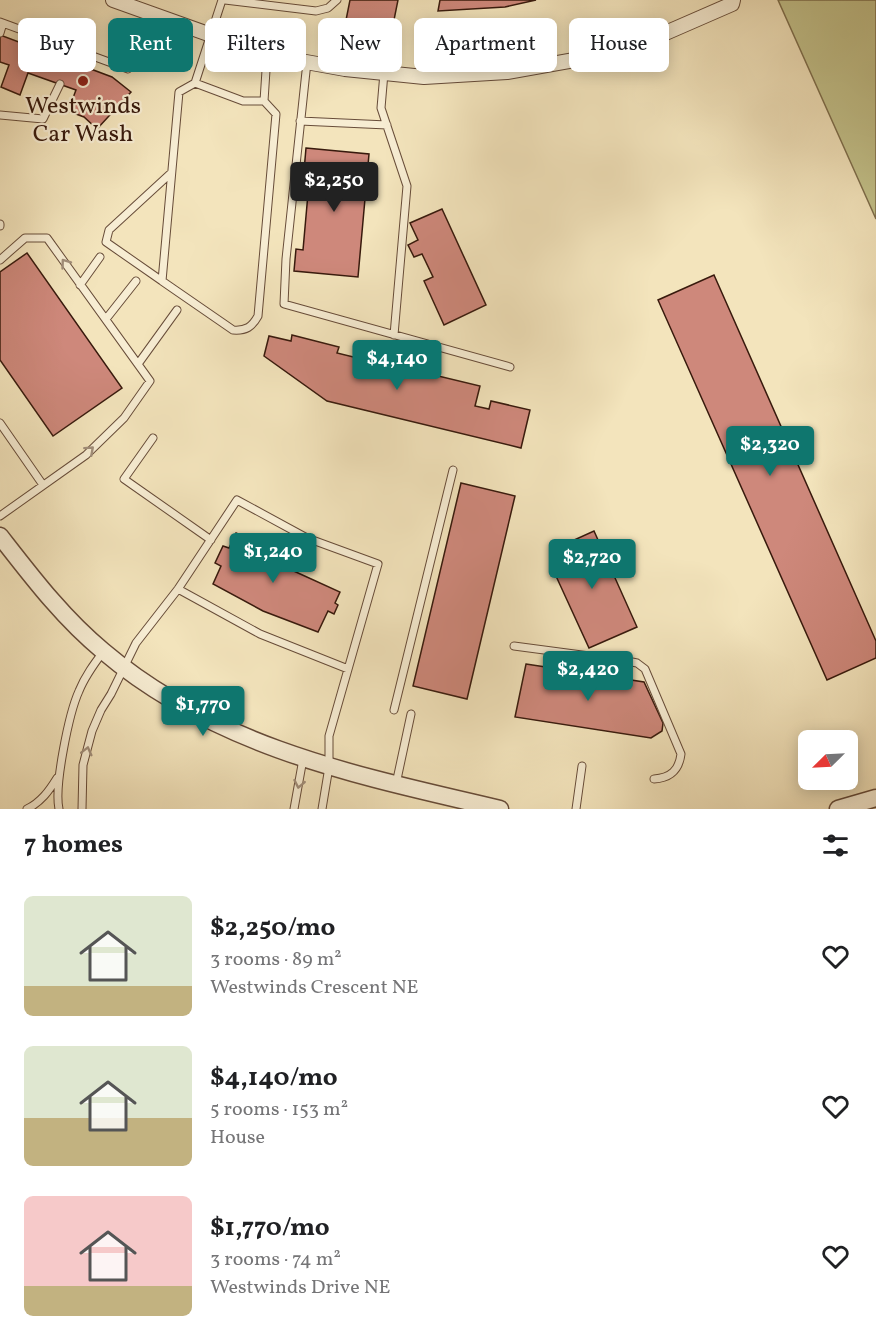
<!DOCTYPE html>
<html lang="en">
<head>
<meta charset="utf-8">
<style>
	body { margin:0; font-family:Vollkorn,serif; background:#f2f2f2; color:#202124; height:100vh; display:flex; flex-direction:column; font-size:22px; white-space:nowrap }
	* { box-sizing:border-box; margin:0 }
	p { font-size:20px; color:#757577 }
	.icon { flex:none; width:33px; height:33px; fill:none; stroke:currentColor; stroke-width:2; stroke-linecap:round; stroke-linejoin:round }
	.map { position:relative; height:809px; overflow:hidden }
	.sheet { display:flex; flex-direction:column; background:#fff; flex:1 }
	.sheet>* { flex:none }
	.banner { position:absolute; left:18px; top:18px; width:840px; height:54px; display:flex; gap:12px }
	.needle { width:39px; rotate:246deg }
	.tools { position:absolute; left:798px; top:730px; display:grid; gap:12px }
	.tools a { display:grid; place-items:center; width:60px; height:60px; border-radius:9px; background:#fff; box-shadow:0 3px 15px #0003; font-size:30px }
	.price { position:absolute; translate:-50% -51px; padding:0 14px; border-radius:6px; background:#0f766e; color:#fff; font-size:20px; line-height:39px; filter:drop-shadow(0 2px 3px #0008) }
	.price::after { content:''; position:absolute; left:50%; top:36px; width:18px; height:14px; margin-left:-9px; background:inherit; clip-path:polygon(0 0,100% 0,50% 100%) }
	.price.on { background:#222; color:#fff }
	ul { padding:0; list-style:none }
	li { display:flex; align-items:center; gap:18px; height:150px; padding:0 24px }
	li span { display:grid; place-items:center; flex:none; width:168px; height:120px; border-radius:9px; color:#555 }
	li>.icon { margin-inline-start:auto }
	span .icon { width:72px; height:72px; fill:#fffc; stroke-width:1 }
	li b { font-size:26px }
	h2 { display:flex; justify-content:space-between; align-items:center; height:72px; padding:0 24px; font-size:26px }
	.chip { padding:0 21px; border-radius:9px; background:#fff; box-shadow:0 3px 15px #0003; font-size:21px; line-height:54px }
	.chip.on { background:#0f766e; color:#fff }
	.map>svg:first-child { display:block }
	.green { fill:#c3c28b; stroke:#7e6e4c; stroke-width:1.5 }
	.building { fill:#ce887b; stroke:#381a0d; stroke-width:1.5 }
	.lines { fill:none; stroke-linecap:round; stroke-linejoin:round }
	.service-casing { stroke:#674c39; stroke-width:9 }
	.minor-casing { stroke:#674c39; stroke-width:16 }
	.tertiary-casing { stroke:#674c39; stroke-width:19 }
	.service { stroke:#f7edd3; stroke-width:7 }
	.minor { stroke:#f7edd3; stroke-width:14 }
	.tertiary { stroke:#f7edd3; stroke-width:16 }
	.oneway { stroke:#a18e7a }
	.poi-dot { fill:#8f2418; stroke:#f7edd3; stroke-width:2 }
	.labels { text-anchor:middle; stroke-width:4.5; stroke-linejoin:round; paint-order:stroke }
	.poi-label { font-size:24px; fill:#381a0d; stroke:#f7edd3 }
</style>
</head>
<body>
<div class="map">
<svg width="876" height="809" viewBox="0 0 876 809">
	<rect width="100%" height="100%" fill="#f3e4bc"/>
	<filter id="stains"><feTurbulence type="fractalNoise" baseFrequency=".00333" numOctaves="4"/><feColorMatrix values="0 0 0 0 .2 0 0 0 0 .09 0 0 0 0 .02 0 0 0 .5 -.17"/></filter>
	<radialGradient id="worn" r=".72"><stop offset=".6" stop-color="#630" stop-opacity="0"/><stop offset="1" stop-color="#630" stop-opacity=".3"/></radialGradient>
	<path class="green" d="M778 0H876V219Z"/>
	<path class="building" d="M350 0H398L392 30 345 25Z
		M440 0H536L505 7 438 11Z
		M0 35 112 77 131 92 97 129 84 117 68 111 76 90 28 73 20 95 1 87 9 65 0 62Z
		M306 148 369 154 358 277 294 271 296 249 303 250 310 171H304Z
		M442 209 486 305 444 325 424 281 433 277 422 254 414 257 408 245 418 240 410 223Z
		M27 253 122 388 53 436 0 360V272Z
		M714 275 876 641V658L827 680 658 300Z
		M292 335 339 347 337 353 390 366 391 359 436 370 434 375 480 386 475 406 489 409 491 401 530 410 521 448 327 401 264 356 269 336 291 341Z
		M461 483 515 496 467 699 413 686Z
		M594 531 637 627 589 648 550 563 552 550Z
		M236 533 289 558 285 567 340 592 335 603 338 605 334 614 328 611 318 632 263 611 213 584 221 566 215 563 223 546 229 548Z
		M526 664 644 682 663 723 662 731 651 738 515 717Z"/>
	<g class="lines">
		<defs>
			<path id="service" d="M222 0 195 83 243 101H264L267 55
				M225 0 316 11 328 8 337 0
				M0 22 128 69 149 14
				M0 33 3 23
				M68 61 73 49
				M307 62 286 259 284 304 510 367
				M384 73 381 108 407 186 394 335
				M424 77 426 40
				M195 83 179 92 162 281 233 330C246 331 252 327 258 316L276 114 264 101
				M0 115 43 119 60 84
				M300 121 387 125
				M0 224V226
				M0 260 25 238H47L150 381 124 418 86 455 0 516
				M162 281 106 242 109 230 171 173
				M80 285 100 257
				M106 319 136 281
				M138 364 177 310
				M0 423 43 485
				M153 438 124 479 211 540
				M178 589 260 634 348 669
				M514 646 627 661 637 663 645 669 681 754C679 770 671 778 654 779
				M394 710 453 470
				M396 784 411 714
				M27 809C41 802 49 791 57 778
				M59 809C54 786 69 713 79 691 85 676 94 664 103 652
				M82 809 83 765 92 731 101 710 111 694 136 643 178 589 237 500 307 538 378 564 329 736V767L322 809
				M294 809 303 759
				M576 809 582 766"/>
			<path id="minor" d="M113 0 267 55 345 69 424 77 507 72 580 59 654 38 732 4 733 0"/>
			<path id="tertiary" d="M0 536C32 577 63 618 103 651 217 748 359 776 500 809
				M838 809 876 798"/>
		</defs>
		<use href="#service" class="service-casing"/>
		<use href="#minor" class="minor-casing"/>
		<use href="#tertiary" class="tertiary-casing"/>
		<use href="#service" class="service"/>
		<use href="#minor" class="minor"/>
		<use href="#tertiary" class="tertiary"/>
	</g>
	<defs><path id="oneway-chevron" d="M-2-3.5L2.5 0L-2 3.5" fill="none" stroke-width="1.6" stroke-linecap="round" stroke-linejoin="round" transform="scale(1.5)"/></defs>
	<g class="oneway">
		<use href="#oneway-chevron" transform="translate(65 263) rotate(-126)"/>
		<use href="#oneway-chevron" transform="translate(90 450) rotate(-42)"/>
		<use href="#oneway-chevron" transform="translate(87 751) rotate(-76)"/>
		<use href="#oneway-chevron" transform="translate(299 784) rotate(101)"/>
	</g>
	<circle class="poi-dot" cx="83" cy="81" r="6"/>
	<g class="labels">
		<g class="poi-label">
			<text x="83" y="113">Westwinds<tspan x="83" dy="28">Car Wash</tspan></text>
		</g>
	</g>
	<rect width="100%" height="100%" filter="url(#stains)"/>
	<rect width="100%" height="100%" fill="url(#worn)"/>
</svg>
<div class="tools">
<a><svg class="needle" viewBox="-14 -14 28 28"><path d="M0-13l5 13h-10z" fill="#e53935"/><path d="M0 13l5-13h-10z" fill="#757577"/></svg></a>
</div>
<b class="price on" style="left:334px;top:213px">$2,250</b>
<b class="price" style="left:397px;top:391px">$4,140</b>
<b class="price" style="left:770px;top:477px">$2,320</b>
<b class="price" style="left:273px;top:584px">$1,240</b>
<b class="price" style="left:592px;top:590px">$2,720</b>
<b class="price" style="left:588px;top:702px">$2,420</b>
<b class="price" style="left:203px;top:737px">$1,770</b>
<div class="banner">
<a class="chip">Buy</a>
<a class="chip on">Rent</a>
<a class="chip">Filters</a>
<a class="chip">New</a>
<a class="chip">Apartment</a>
<a class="chip">House</a>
</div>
</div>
<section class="sheet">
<h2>7 homes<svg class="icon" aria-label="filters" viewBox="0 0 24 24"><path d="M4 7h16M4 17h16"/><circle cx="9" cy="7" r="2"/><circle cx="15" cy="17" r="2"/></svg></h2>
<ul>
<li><span style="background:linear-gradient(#dfe7d0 75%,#c2b280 0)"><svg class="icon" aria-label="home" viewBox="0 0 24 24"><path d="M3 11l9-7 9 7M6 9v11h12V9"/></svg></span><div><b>$2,250/mo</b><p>3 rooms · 89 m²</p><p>Westwinds Crescent NE</p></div><svg class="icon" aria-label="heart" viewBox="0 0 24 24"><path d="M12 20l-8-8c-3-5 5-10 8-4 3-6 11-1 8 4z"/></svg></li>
<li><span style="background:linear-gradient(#dfe7d0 60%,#c2b280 0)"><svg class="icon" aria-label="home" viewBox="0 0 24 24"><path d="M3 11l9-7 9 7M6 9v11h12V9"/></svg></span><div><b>$4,140/mo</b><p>5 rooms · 153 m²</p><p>House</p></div><svg class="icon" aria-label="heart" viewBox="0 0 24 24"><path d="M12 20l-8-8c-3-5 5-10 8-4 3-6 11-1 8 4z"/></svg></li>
<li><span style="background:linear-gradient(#f6c9c9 75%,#c2b280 0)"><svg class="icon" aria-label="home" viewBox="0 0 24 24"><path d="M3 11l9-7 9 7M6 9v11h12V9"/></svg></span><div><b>$1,770/mo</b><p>3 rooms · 74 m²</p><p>Westwinds Drive NE</p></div><svg class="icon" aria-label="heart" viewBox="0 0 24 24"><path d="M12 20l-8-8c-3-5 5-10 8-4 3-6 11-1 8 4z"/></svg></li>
</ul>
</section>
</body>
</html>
